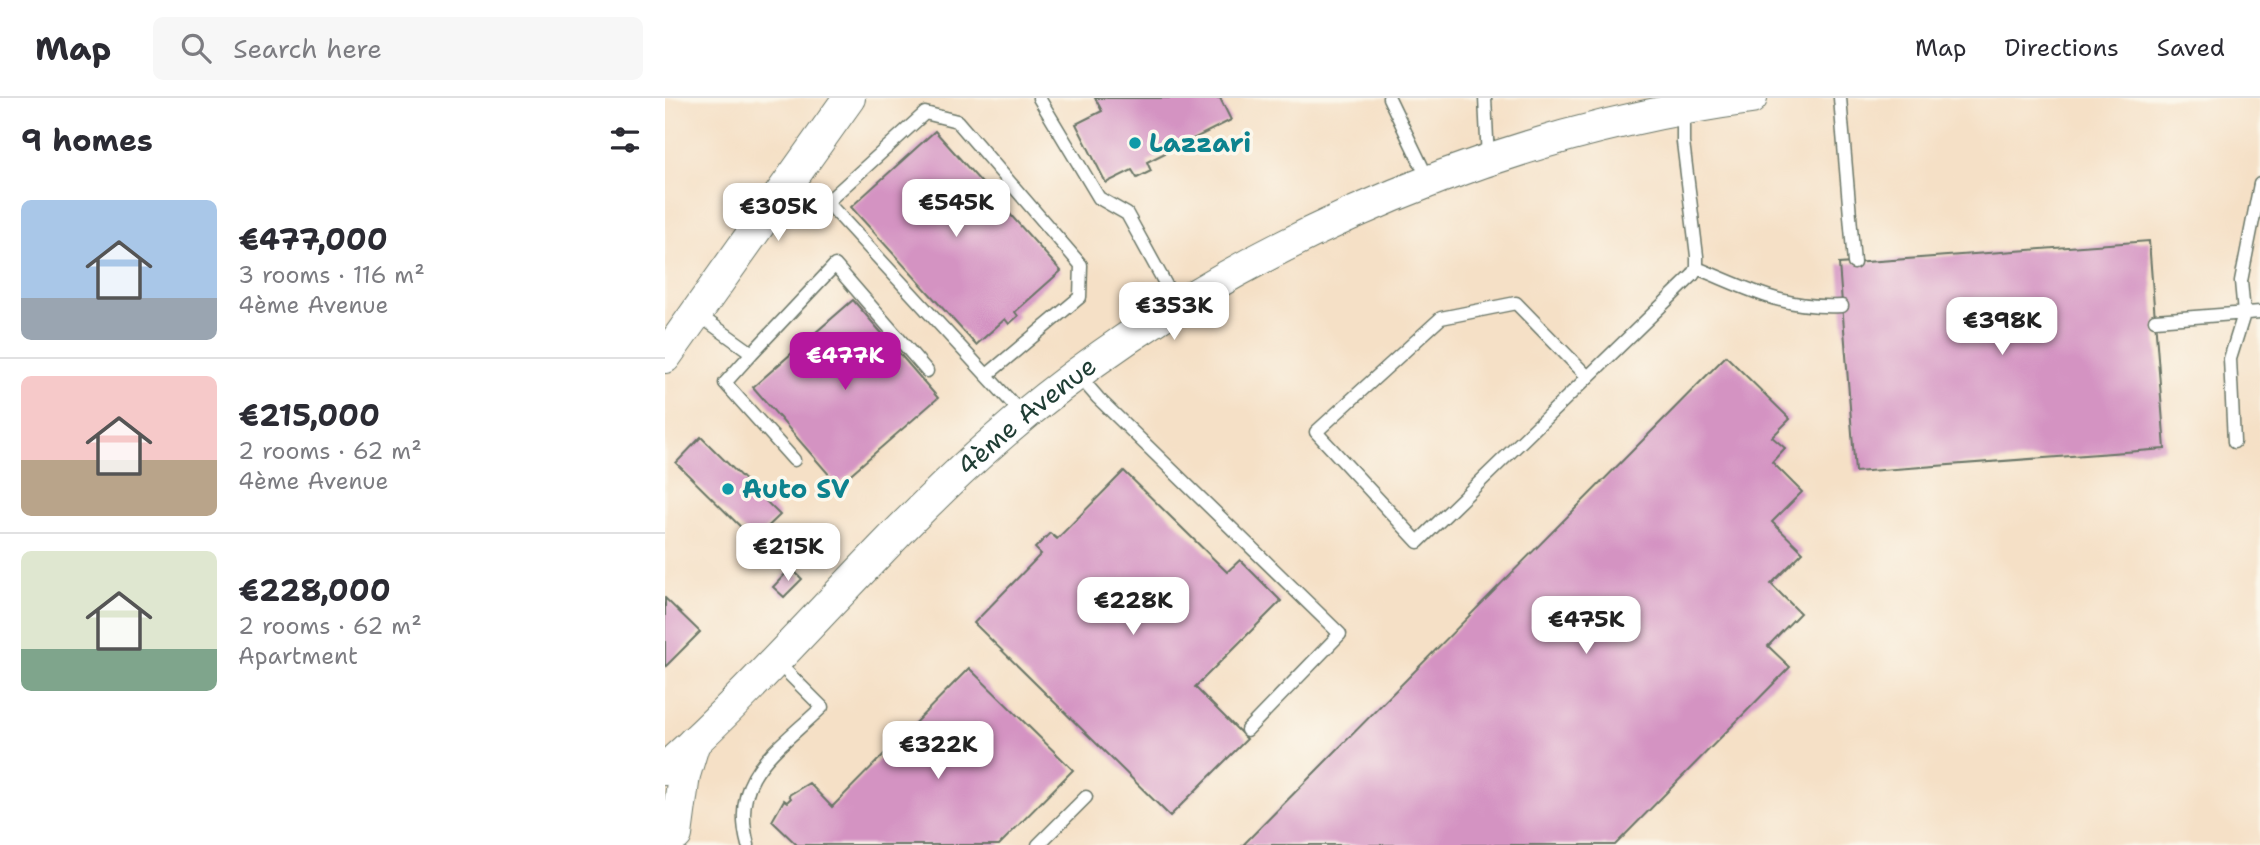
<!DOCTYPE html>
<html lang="en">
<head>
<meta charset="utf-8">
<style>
	body { margin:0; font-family:"Shantell Sans",sans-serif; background:#f7f7f7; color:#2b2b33; height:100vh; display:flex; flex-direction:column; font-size:26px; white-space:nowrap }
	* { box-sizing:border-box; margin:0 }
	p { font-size:23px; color:#7c7c81 }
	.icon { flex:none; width:38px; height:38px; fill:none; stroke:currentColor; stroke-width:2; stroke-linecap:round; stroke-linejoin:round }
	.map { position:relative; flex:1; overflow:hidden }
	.sheet { display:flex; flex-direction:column; background:#fff; width:665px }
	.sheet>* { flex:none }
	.price { position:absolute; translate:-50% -60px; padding:0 16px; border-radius:14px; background:#fff; color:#222; font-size:23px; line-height:46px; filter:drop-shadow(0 2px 4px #0008) }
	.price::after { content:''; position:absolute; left:50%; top:42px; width:21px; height:16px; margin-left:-10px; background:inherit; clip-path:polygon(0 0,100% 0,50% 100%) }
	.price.selected { background:#b5179e; color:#fff }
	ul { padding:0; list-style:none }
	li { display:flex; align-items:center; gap:21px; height:175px; padding:0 21px }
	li+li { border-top:2px solid #e1e1e2 }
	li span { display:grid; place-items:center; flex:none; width:196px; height:140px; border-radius:10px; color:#555 }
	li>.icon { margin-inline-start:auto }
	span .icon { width:84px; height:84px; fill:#fffc; stroke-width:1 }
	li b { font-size:30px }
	h2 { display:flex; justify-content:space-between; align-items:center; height:84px; padding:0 21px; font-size:30px }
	header { display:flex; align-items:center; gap:42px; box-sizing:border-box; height:98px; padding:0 35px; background:#fff; border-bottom:2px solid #e1e1e2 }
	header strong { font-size:33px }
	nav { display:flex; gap:38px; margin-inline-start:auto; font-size:24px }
	.search { width:490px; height:63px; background:#f7f7f7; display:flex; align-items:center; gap:18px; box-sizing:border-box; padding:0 24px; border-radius:10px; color:#7c7c81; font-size:26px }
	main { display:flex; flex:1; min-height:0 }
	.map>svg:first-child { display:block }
	.building { fill:#d493c2 }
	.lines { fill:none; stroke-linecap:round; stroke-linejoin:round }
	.service-casing { stroke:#6a7667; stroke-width:15 }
	.tertiary-casing { stroke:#6a7667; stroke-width:34 }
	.service { stroke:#fff; stroke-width:12 }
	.tertiary { stroke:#fff; stroke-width:32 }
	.culture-dot { fill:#0f9aa8; stroke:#fbf7ec; stroke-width:2.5 }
	.labels { text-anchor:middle; stroke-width:7; stroke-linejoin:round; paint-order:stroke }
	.culture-label { font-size:26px; font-weight:bold; fill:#0d838f; stroke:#fbf7ec; text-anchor:start }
	.street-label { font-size:26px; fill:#1f3d34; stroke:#fbf7ec }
</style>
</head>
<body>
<header>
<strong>Map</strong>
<div class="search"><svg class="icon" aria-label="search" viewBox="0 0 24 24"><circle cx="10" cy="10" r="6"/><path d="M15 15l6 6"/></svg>Search here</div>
<nav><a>Map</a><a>Directions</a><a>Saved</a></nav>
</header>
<main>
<section class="sheet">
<h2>9 homes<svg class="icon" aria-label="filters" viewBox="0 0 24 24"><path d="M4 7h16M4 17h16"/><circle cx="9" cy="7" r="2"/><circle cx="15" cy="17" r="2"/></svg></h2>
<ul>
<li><span style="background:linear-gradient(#a9c7e8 70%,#9aa5b1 0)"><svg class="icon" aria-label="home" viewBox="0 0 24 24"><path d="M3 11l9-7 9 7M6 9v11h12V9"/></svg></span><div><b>€477,000</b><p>3 rooms · 116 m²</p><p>4ème Avenue</p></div></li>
<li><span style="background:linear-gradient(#f6c9c9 60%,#b9a48a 0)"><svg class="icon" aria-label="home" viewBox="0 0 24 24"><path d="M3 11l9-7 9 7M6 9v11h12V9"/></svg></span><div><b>€215,000</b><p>2 rooms · 62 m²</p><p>4ème Avenue</p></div></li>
<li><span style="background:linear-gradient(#dfe7d0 70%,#7fa58c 0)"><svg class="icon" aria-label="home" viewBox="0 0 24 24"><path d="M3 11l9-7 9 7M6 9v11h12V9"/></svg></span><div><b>€228,000</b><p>2 rooms · 62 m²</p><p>Apartment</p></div></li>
</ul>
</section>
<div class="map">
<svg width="1595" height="747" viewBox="0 0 1595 747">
	<rect width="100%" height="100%" fill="#fbf7ec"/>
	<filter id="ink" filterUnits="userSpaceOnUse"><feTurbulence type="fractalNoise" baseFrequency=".0143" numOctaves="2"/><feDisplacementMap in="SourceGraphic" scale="14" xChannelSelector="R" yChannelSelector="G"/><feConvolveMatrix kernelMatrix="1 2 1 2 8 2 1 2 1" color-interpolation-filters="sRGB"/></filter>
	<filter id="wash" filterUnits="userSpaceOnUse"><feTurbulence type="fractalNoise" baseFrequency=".00686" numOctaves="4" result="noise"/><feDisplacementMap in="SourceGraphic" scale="28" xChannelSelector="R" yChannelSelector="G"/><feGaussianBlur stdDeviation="1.57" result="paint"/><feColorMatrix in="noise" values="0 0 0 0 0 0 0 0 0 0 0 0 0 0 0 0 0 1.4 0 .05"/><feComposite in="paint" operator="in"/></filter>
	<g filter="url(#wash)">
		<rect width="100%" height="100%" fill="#f5e0c6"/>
		<g id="blocks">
			<path class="building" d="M430 0H555L566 22 482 64 486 73 472 80 467 72 441 85 411 26 437 13Z
				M270 33 396 173 350 214 353 218 344 226 340 221 311 247 186 109Z
				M1484 143 1500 351 1190 374 1174 166Z
				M188 202 273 300 173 387 88 289Z
				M1061 258 1125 321 1107 339 1120 350 1107 364 1137 394 1107 424 1138 454 1106 486 1135 515 1103 548 1125 569 950 747H578Z
				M36 339 115 417 89 442 11 365Z
				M459 373 562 474 575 462 616 503 530 589 582 641 505 718 309 525 376 456 370 450 385 435 392 441Z
				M126 470 137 481 119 499 108 489Z
				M0 500 35 534 0 569Z
				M304 570 408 672 334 747H132L107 723 119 702 122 704 126 700 124 697 144 685 167 709Z"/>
		</g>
	</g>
	<g filter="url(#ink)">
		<use href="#blocks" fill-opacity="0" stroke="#6a7667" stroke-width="2"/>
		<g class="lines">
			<defs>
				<path id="service" d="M374 0 434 100 462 116 513 209
					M724 0 764 83
					M820 0 823 62
					M1175 0 1189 165
					M125 87 162 104 359 318
					M162 104 260 15 292 23 416 167 415 199 322 277
					M1032 170C1086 192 1118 211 1177 208
					M31 215 87 255 170 167 262 273
					M1490 222 1595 214
					M87 255 60 285 129 362
					M413 277 433 300 675 536 582 632
					M923 279 851 205 776 220 651 334 753 444 1028 177 1032 170V158L1018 44V11
					M1569 344 1565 261 1579 216 1576 183 1595 86
					M83 747C64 677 112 653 157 609L112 564
					M373 747 421 699"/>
				<g id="tertiary">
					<path d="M0 259 184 0"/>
					<path id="s1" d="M0 671C116 567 213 444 330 342 536 162 815 36 1086 0"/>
					<path d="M11 737 19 677 29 644"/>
				</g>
			</defs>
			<use href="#service" class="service-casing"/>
			<use href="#tertiary" class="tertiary-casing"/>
			<use href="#service" class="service"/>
			<use href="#tertiary" class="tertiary"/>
		</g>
	</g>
	<g class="culture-dot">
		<circle cx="470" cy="45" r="7"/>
		<circle cx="63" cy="391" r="7"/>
	</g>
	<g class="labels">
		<g class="culture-label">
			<text x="484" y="54">Lazzari</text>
			<text x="77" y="400">Auto SV</text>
		</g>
		<g class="street-label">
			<text dy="9" stroke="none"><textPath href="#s1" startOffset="506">4ème Avenue</textPath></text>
		</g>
	</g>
</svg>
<b class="price" style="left:291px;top:141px">€545K</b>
<b class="price" style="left:113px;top:145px">€305K</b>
<b class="price" style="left:509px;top:244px">€353K</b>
<b class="price" style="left:1337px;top:259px">€398K</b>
<b class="price selected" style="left:180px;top:294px">€477K</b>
<b class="price" style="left:123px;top:485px">€215K</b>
<b class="price" style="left:468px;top:539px">€228K</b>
<b class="price" style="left:921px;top:558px">€475K</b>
<b class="price" style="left:273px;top:683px">€322K</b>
</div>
</main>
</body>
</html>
